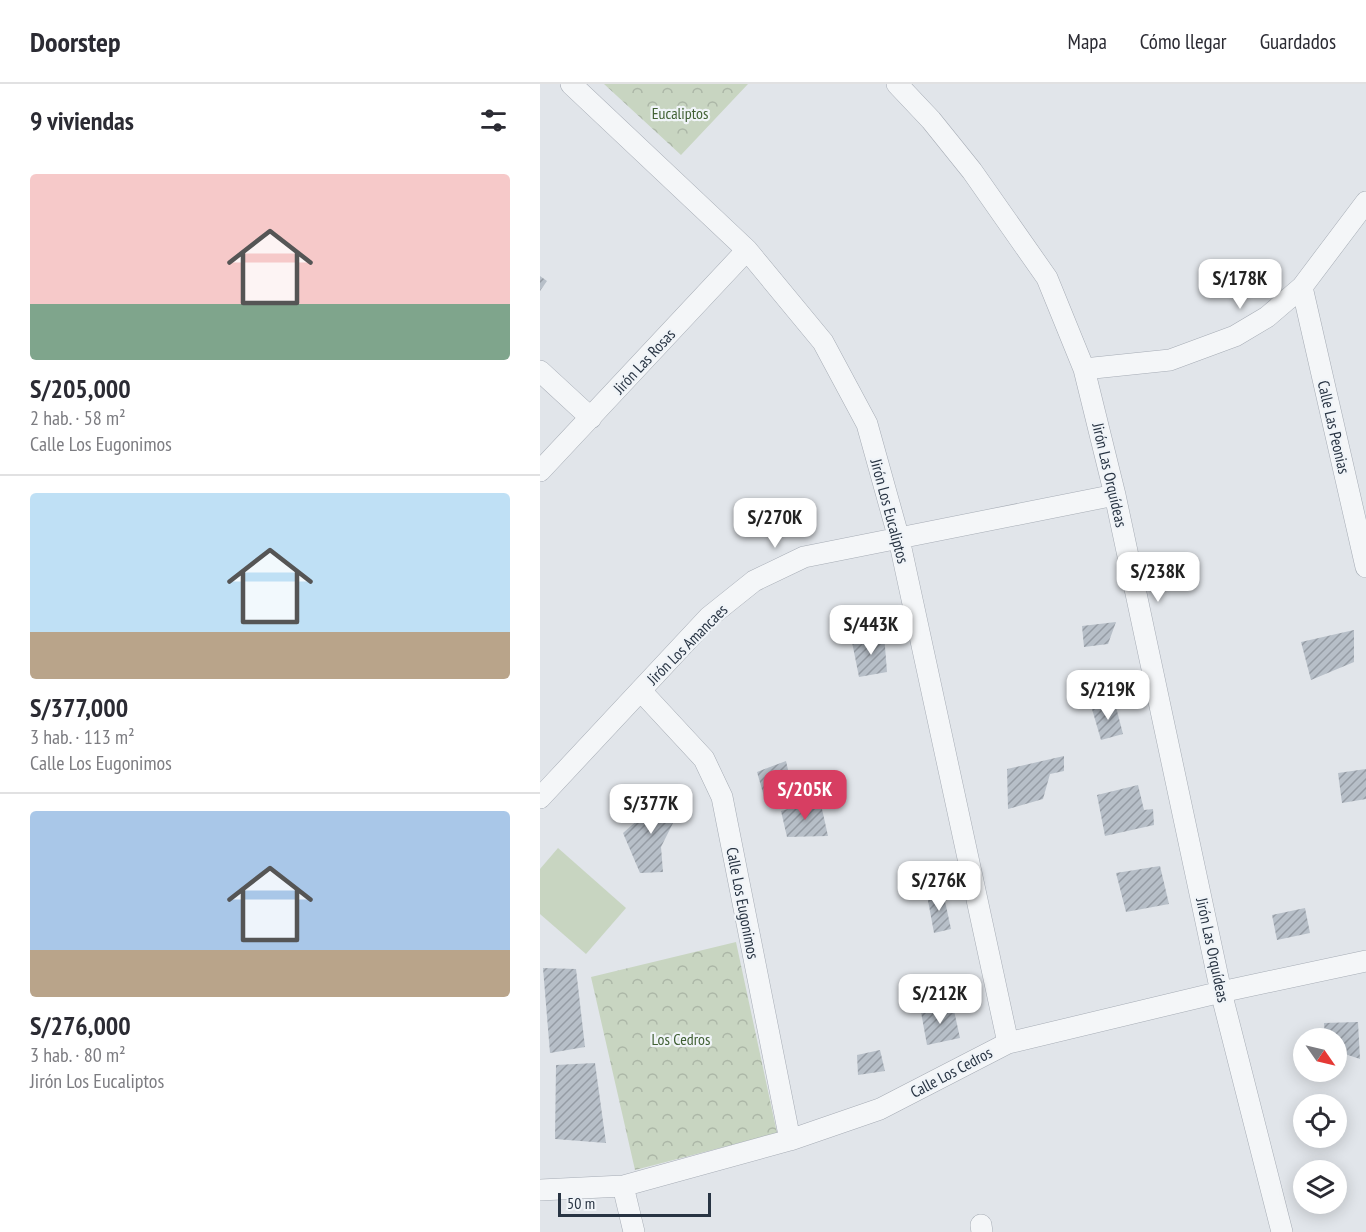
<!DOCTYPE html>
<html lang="es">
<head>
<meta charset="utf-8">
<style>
	body { margin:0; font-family:"PT Sans Narrow",sans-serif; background:#f2f2f3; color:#2b2b33; height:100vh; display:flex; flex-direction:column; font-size:22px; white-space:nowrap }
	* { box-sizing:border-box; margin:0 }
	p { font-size:20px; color:#7c7c81 }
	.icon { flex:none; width:33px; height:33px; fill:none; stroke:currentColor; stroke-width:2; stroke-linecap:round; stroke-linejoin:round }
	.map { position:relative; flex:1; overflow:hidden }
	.sheet { display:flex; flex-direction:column; background:#fff; width:540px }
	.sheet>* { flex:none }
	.needle { width:39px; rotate:124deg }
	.fabs { position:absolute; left:753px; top:944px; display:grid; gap:12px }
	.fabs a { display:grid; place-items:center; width:54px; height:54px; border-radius:50%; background:#fff; box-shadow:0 3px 15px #0003; font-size:30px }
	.scale { position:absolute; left:18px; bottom:15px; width:153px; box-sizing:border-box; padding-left:6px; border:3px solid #283443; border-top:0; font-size:16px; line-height:21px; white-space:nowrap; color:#283443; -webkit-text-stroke:4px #f0f4f8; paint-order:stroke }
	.price { position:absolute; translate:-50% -51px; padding:0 14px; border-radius:12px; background:#fff; color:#222; font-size:20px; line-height:39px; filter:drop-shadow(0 2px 3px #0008) }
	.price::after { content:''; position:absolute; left:50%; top:36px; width:18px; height:14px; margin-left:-9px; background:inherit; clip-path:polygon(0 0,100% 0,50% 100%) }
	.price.current { background:#d73e62; color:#fff }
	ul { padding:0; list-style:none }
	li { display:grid; align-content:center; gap:12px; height:318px; padding:0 30px }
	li+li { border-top:2px solid #e1e1e2 }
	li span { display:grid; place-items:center; height:186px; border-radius:6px; color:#555 }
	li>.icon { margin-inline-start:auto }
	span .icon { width:108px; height:108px; fill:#fffc; stroke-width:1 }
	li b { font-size:26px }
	h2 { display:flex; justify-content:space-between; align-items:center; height:72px; padding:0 30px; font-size:26px }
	header { display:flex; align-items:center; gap:36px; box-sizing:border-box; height:84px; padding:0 30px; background:#fff; border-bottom:2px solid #e1e1e2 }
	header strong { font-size:28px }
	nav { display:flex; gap:33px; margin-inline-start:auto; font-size:21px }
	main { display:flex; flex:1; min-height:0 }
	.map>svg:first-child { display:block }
	.green { fill:#c8d5c1 }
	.park { fill:url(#park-crowns) }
	.building { fill:url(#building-hatch) }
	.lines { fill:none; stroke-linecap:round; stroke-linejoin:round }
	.minor-casing { stroke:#a6acb5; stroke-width:22 }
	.minor { stroke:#f4f6f8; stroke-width:21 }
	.labels { text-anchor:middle; stroke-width:4.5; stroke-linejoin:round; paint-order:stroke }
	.park-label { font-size:16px; fill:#406034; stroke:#f0f4f8 }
	.street-label { font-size:16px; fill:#283443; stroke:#f0f4f8 }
</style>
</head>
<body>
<header>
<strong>Doorstep</strong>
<nav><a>Mapa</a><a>Cómo llegar</a><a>Guardados</a></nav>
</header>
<main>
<section class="sheet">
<h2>9 viviendas<svg class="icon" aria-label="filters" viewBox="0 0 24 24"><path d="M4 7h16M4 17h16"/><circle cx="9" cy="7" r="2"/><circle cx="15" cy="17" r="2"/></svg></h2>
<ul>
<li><span style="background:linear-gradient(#f6c9c9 70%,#7fa58c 0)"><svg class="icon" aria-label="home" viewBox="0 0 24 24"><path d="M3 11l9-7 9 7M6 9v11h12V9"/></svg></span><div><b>S/205,000</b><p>2 hab. · 58 m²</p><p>Calle Los Eugonimos</p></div></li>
<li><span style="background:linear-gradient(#bfe0f5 75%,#b9a48a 0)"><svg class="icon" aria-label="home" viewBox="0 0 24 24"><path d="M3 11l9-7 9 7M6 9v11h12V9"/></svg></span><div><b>S/377,000</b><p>3 hab. · 113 m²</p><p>Calle Los Eugonimos</p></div></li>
<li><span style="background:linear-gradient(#a9c7e8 75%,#b9a48a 0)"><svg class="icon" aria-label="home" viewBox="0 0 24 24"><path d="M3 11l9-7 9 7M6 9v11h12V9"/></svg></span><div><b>S/276,000</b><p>3 hab. · 80 m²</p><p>Jirón Los Eucaliptos</p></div></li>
</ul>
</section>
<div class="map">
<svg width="826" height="1148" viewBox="0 0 826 1148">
	<defs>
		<pattern id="park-crowns" width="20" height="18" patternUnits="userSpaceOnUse" patternTransform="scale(1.5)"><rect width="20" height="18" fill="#c8d5c1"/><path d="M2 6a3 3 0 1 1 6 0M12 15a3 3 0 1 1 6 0" fill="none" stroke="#acb7a7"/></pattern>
		<pattern id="building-hatch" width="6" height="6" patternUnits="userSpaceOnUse" patternTransform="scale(1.5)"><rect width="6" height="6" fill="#b7bfc8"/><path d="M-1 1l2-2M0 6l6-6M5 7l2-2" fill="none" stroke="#959ca4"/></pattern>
	</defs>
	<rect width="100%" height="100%" fill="#e1e5ea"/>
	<path class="green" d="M18 764 86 824 46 870 0 830V785Z"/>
	<path class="park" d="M64 0H208L141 71Z
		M196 858 237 1049 95 1086 51 893Z"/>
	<path class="building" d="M0 192 7 197 0 207Z
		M576 538 568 560 544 563 542 542Z
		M814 546V578L771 596 761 558Z
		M344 550 347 588 319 593 312 558Z
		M575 619 583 650 561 656 552 625Z
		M524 672V687L510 690 503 715 468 725 467 685Z
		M246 677 254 712 225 716 217 688Z
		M826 685V715L802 719 798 689Z
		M598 701 604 726 613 725 614 741 565 752 557 711Z
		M132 706 135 735 121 763 123 788 100 789 83 749Z
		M280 716 288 752 247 753 241 727Z
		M620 782 629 820 586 828 576 789Z
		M403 808 411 845 394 849 387 811Z
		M765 824 770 849 737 856 732 831Z
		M3 884 36 885 45 963 10 969Z
		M413 922 420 954 387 961 381 928Z
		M818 938 820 975 796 967V954H785L784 939Z
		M340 966 345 987 318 991 317 971Z
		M55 979 66 1059 15 1055 16 981Z"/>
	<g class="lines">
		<defs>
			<path id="minor" d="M31 0 207 166 283 258 327 340 359 455 468 959
				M357 0 391 36 432 87 507 194 544 285 575 411 681 908 742 1148
				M762 203 826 483
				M544 285 630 276 695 252 727 233 762 203 826 118
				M0 287 51 334
				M0 387 207 166
				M101 607 164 675 182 713 250 1056
				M0 714 169 533 214 497 264 473 575 411
				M83 1102 94 1148
				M0 1106 83 1102 250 1056 340 1025 468 959 681 908 826 877
				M441 1141 442 1148"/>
		</defs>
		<use href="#minor" class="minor-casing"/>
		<use href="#minor" class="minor"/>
	</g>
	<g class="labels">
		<g class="park-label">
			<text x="140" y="35">Eucaliptos</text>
			<text x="141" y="961">Los Cedros</text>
		</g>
		<g class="street-label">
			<text transform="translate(104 277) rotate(-47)" y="6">Jirón Las Rosas</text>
			<text transform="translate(794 343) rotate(77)" y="6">Calle Las Peonias</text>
			<text transform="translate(570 391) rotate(77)" y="6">Jirón Las Orquídeas</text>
			<text transform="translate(350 427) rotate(75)" y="6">Jirón Los Eucaliptos</text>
			<text transform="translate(147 560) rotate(-45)" y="6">Jirón Los Amancaes</text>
			<text transform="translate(203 819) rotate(79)" y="6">Calle Los Eugonimos</text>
			<text transform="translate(673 866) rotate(78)" y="6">Jirón Las Orquídeas</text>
			<text transform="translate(411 988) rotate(-28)" y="6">Calle Los Cedros</text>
		</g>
	</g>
</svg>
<div class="fabs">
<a><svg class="needle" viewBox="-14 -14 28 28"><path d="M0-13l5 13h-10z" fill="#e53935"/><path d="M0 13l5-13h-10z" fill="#7c7c81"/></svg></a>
<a><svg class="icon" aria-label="locate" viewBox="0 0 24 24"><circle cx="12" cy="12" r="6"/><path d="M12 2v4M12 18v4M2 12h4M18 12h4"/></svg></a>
<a><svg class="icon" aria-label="layers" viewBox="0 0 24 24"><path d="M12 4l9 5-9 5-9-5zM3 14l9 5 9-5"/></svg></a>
</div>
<div class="scale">50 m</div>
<b class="price" style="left:700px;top:226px">S/178K</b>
<b class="price" style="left:235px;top:465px">S/270K</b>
<b class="price" style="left:618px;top:519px">S/238K</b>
<b class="price" style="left:331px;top:572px">S/443K</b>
<b class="price" style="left:568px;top:637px">S/219K</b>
<b class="price current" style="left:265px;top:737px">S/205K</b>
<b class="price" style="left:111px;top:751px">S/377K</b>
<b class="price" style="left:399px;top:828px">S/276K</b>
<b class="price" style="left:400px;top:941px">S/212K</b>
</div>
</main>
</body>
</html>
